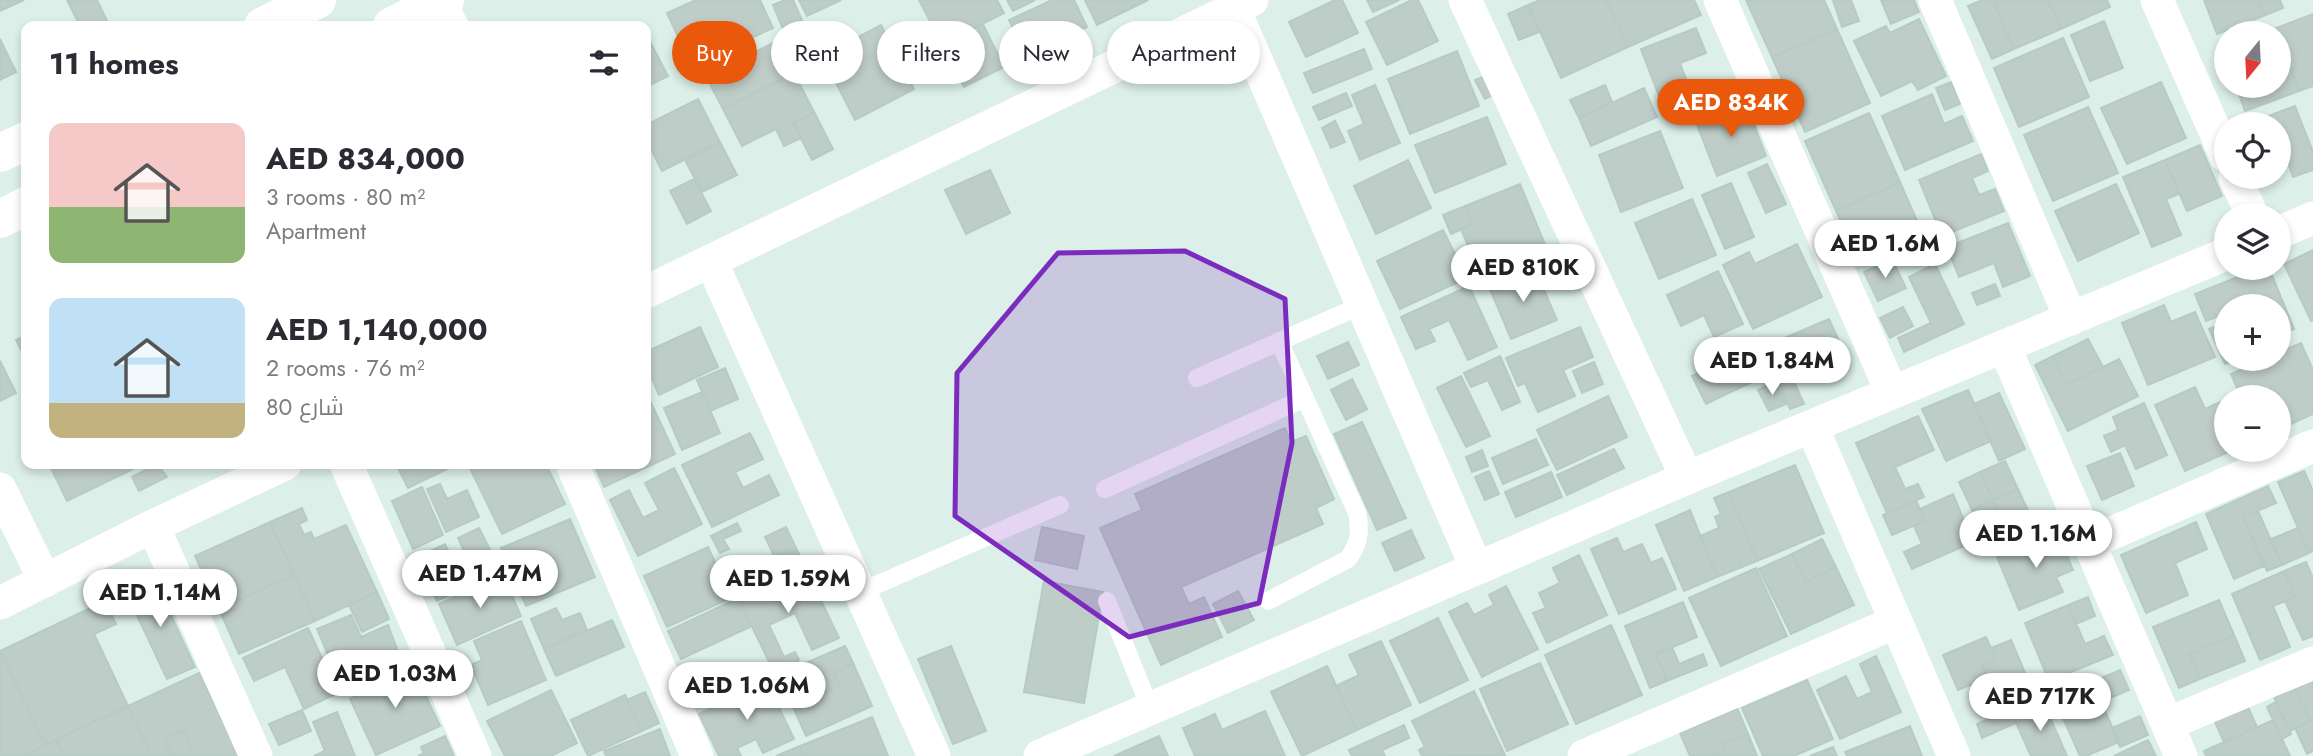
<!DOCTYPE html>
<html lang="en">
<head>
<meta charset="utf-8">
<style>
	body { margin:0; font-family:Jost,Cairo,sans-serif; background:#f2f2f3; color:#2b2b33; height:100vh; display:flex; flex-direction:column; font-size:26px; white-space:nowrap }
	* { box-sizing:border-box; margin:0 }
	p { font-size:23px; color:#7c7c81 }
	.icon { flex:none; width:38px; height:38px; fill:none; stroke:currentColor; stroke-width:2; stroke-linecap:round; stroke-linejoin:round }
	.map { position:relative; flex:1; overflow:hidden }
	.sheet { position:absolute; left:21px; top:21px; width:630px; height:448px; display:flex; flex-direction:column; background:#fff; border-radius:14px; box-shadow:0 4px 10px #0003 }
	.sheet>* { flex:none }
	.banner { position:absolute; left:672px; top:21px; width:665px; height:63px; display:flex; gap:14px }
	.needle { width:46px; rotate:198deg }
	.buttons { position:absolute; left:2214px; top:21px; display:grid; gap:14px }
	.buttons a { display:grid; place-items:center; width:77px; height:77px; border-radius:50%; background:#fff; box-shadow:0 4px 10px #0003; font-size:35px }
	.price { position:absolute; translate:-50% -60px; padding:0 16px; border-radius:24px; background:#fff; color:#222; font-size:23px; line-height:46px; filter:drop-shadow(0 2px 4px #0008) }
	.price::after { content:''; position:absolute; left:50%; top:42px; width:21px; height:16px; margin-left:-10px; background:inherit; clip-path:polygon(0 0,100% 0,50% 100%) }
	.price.on { background:#ea580c; color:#fff }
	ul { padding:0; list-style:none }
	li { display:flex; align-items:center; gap:21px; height:175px; padding:0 28px }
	li span { display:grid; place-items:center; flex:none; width:196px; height:140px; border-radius:14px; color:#555 }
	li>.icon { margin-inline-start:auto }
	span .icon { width:84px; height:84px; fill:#fffc; stroke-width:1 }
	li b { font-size:30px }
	h2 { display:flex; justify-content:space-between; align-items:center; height:84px; padding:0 28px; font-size:30px }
	.tag { padding:0 24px; border-radius:32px; background:#fff; box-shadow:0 4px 10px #0003; font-size:24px; line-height:63px }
	.tag.on { background:#ea580c; color:#fff }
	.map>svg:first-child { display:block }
	.building { fill:#bfcdc8; stroke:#b6cbc4; stroke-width:2 }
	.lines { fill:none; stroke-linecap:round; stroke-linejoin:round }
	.lane { stroke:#fff; stroke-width:18 }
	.street { stroke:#fff; stroke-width:33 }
	.secondary { stroke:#fff; stroke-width:38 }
	.marked { fill:#7b2cbf; fill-opacity:0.2; stroke:#7b2cbf; stroke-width:5; stroke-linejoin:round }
</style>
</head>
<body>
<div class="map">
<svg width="2313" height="756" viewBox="0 0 2313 756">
	<rect width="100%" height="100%" fill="#dcefe8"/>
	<path class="building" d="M0 0H24L0 11Z
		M67 0H97L108 23 101 26H80Z
		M696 0H760L773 28 691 65 667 13Z
		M785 0H793L805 27 786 36 773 5Z
		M799 0H841L807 16Z
		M919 0H997L1004 13 942 44Z
		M1007 0H1035L1013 11Z
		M1052 0H1074L1087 27 1026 56 1009 20Z
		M1085 0H1148L1097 25Z
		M1335 0H1342L1358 33 1306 57 1289 22Z
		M1367 0H1399L1373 12Z
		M1412 0H1418L1438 41 1387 65 1366 22Z
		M1540 0H1606L1628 47 1561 78 1528 5Z
		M1606 0H1694L1701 15 1628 47Z
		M1746 0H1824L1837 29 1772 57Z
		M1833 0H1851L1859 21 1842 27Z
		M1881 0H1914L1919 12 1891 24Z
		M1982 0H1993L2014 49 1992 59 1968 6Z
		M1993 0H2048L2061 29 2014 49Z
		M2048 0H2107L2110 7 2061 29Z
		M2204 0H2259L2266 15 2217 34Z
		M2259 0H2280L2283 8 2266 15Z
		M1528 5 1539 32 1519 40 1508 14Z
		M2313 14V86L2299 91 2276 28Z
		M1919 19 1946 76 1918 90 1912 81 1881 96 1854 41 1886 26 1890 33Z
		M2104 21 2123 68 2090 81 2071 35Z
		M983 24 1004 67 964 87 942 44Z
		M881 25 914 89 855 120 822 56Z
		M1696 28 1706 53 1680 63 1694 101 1665 112 1641 49Z
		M1837 29 1870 103 1805 132 1772 57Z
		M804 30 822 67 801 78 783 41Z
		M646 34 668 76 646 87Z
		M2278 35 2290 65 2278 69Z
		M2063 38 2089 97 2019 127 1994 68Z
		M0 39 16 72 0 80Z
		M777 41 794 73 723 109 700 65 726 52 732 64Z
		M1364 49 1372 69 1313 93 1304 73Z
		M1457 51 1479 106 1410 134 1388 79Z
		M2290 65 2299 91 2245 111 2236 86H2278V69Z
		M794 73 814 112 793 123 801 138 784 146 776 129 742 146 723 109Z
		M1490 74 1499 92 1485 99 1475 80Z
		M1951 82 1960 104 1945 110 1936 88Z
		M2161 82 2186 138 2127 164 2101 108Z
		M1375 85 1400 143 1360 160 1348 131 1364 124 1352 95Z
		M1605 85 1612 102 1579 118 1570 100Z
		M1644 88 1657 117 1591 146 1579 118Z
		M1346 93 1352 106 1319 120 1313 107Z
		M1932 94 1944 124 1962 116 1973 141 1905 170 1882 116Z
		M698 99 720 142 662 171 646 139V125Z
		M1745 102 1766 156 1717 176 1696 122Z
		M2295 106 2313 152V170L2293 177 2287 159 2278 162V124H2248Z
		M2088 107 2118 173 2053 201 2024 135Z
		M814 112 833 149 812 160 793 123Z
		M1869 113 1900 182 1836 211 1805 141Z
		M1487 117 1506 164 1435 193 1415 145Z
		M1335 121 1345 142 1331 148 1322 128Z
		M1660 131 1683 188 1621 212 1599 155Z
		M720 142 737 175 702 192 685 160Z
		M2200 145 2222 196 2187 211 2165 160Z
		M1981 154 1988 171 1972 178 1979 195 1995 189 2004 211 1942 236 1919 180Z
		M1408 160 1431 208 1376 234 1354 186Z
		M2165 160 2179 194 2166 199 2181 235 2152 247 2123 177Z
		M1767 164 1786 204 1766 213 1748 173Z
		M990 170 1010 213 966 234 945 190Z
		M694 179 711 211 687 224 670 191Z
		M1900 182 1929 248 1900 260 1891 240 1856 255 1836 211Z
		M1731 183 1754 237 1725 249 1702 195Z
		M1520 184 1546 247 1480 274 1461 229 1472 225 1465 206Z
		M2116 184 2139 233 2078 261 2055 211Z
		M1692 199 1716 255 1659 279 1635 223Z
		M1465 206 1472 225 1451 234 1443 215Z
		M2008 223 2030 276 2003 287 1994 263 1959 277 1947 247Z
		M1443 230 1467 278 1400 309 1377 261Z
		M1797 244 1822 297 1753 329 1723 265 1749 252 1755 264Z
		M2313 250V320L2311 321 2284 264Z
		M1892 259 1906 288 1878 301 1864 272Z
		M1935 264 1964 324 1904 352 1898 338 1931 323 1909 277Z
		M2260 268H2269L2294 329 2278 335V306H2251L2250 303 2242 306H2226V313L2206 321 2195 294Z
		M1535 269 1557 320 1511 339 1490 289Z
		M1718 271 1743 324 1714 337 1704 315 1681 326 1667 295Z
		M1995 284 2000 296 1977 305 1972 293Z
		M1469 286 1497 347 1468 360 1449 320 1429 329 1435 341 1416 349 1401 317Z
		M2164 305 2171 322 2195 312 2215 357 2148 385 2122 323Z
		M1903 307 1913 326 1890 338 1880 318Z
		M1829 319 1843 350 1790 373 1804 404 1790 409 1763 347Z
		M2226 322V359H2238L2225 364 2209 329Z
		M700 327 718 367 659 395 646 365V352Z
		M1580 327 1593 357 1563 370 1575 396 1538 412 1525 383 1518 386 1506 358Z
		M26 335V360L16 340Z
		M2088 339 2103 367 2067 385 2053 356Z
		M1348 342 1359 365 1328 379 1317 356Z
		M2301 343 2313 370V414L2278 430V397H2241L2231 374 2266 359H2278V353Z
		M1743 352 1756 380 1706 404 1692 376Z
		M1500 356 1520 402 1502 410 1488 380 1471 387 1464 373Z
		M2053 356 2067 385 2119 359 2138 396 2068 431 2035 365Z
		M0 361 16 393 0 401Z
		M1594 362 1603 384 1582 393 1573 371Z
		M725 368 738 399 710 411 697 380Z
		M1461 376 1490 436 1466 447 1437 388Z
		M1352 379 1367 409 1346 420 1331 390Z
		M1775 382 1786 404 1769 411 1758 390Z
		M2195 387 2205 409 2220 402 2226 416V450H2233L2185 471 2155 405Z
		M1968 390 1991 441 1946 461 1922 409Z
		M646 392 675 454 604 487 594 464H646Z
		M702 392 720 433 682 450 664 408Z
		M1999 393 2025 449 1999 461 1974 404Z
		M1608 396 1627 437 1557 470 1537 430Z
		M2144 403 2167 455 2136 469 2125 445 2111 452 2104 436 2118 430 2113 417Z
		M1918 416 1934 450 1895 467 1905 489 1918 484 1924 497 1887 513 1856 443Z
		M1362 422 1406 518 1377 530 1334 434Z
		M1285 428 1291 442 1306 436 1334 499 1316 508 1323 524 1181 587 1189 604 1204 597 1222 637 1161 665 1100 528 1142 510 1135 494Z
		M750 433 763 459 735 472 743 488 769 475 779 495 712 527 682 465Z
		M1536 439 1548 465 1503 484 1492 458Z
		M1614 449 1624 468 1567 495 1557 475Z
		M1482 450 1488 466 1472 472 1466 457Z
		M2120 453 2134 486 2102 500 2087 466Z
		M2005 461 2018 489 1993 500 1980 472Z
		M49 464H131L133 469 67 501Z
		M157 464 167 477 139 491 132 477Z
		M396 464H444L447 469 408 488Z
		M468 464H546L565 504 502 534Z
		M1795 465 1824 533 1757 561 1729 492Z
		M674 468 702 524 638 556 610 500 629 490 643 518 659 510 645 483Z
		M1489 471 1499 494 1485 500 1475 477Z
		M2304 471 2313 491V551L2309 553 2278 482Z
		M1551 472 1562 497 1516 517 1505 492Z
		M1980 472 1993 500 1972 510 1959 482Z
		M440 484 447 499 467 490 479 517 446 532 427 489Z
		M2268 486 2276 503 2243 517 2264 566 2234 579 2206 514Z
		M422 487 443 535 413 549 392 501Z
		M2018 489 2032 519 2007 530 1993 500Z
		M1729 492 1757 561 1717 577 1700 536 1719 528 1715 517 1721 514 1714 498Z
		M1953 494 1973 542 1912 569 1904 552 1922 544 1914 526 1925 521 1920 509Z
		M1916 500 1925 521 1892 535 1883 515Z
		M1993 500 2007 530 1986 540 1972 510Z
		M302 508 307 520 299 524 304 535 311 532 314 539 346 525 377 592 315 621 270 522Z
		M1690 510 1717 577 1684 591 1656 525Z
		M2258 511 2282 565 2267 571 2243 517Z
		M570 519 595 577 526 606 501 548Z
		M270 522 294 575 219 609 195 556Z
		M2196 522 2207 549 2175 563 2188 595 2146 613 2121 555Z
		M737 523 741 531 723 539 729 549 720 553 711 536Z
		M786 527 797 550 776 560 765 537Z
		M1042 527 1084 536 1077 569 1035 560Z
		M479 528 499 568 469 582 455 555 464 551 458 538Z
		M2298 528 2309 553 2282 565 2271 539Z
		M1411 530 1424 558 1395 571 1382 543Z
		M2057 532 2073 570 2056 577 2063 592 2019 610 1997 557Z
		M1617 538 1623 552 1642 544 1651 563 1662 558 1676 589 1619 614 1591 549Z
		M1822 539 1836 567 1806 582 1792 554Z
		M445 544 461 577 449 584 454 593 437 601 416 558Z
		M708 547 731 598 667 627 644 576Z
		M797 550 805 567 774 581 766 564Z
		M1792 554 1806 582 1836 567 1854 605 1791 634 1759 569Z
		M1579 555 1607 615 1547 643 1533 613 1546 608 1539 593 1560 583 1553 568Z
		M2306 562 2313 578V636L2303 640 2285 601 2295 597 2284 571Z
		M805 567 839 638 812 650 795 613 769 625 784 657 795 652 799 660 774 672 738 598Z
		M1756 568 1787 636 1721 666 1689 598Z
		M2284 571 2295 597 2273 606 2290 647 2260 660 2232 594Z
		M294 575 315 621 239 654 219 609Z
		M503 575 521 616 457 645 439 604Z
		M154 579 195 667 167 679 126 592Z
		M1044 581 1103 592 1084 703 1024 692Z
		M1506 586 1538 649 1482 677 1449 612 1467 603 1474 615 1494 605 1489 595Z
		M1238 591 1254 620 1228 633 1213 604Z
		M377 592 389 619 362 632 349 605Z
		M2088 597 2095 616 2076 624 2068 605Z
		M738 598 752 626 681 659 668 631Z
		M2219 600 2234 635 2189 654 2200 679 2179 688 2153 627Z
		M105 601 116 624 94 634 128 706 45 745 0 651Z
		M1683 602 1697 637 1656 654 1667 681 1650 688 1625 626Z
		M2068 605 2085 644 2104 636 2113 655 2049 681 2025 623Z
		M556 608 562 620 580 613 587 630 544 649 531 619Z
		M351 615 361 637 388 625 397 649 370 660 377 675 343 690 317 629Z
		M1438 618 1468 680 1420 703 1390 641Z
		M612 620 624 647 556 676 544 649Z
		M521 621 546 680 488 705 471 665 482 660 474 641Z
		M1611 625 1642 695 1576 724 1545 655Z
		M308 628 338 693 304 709 285 667 254 681 243 658Z
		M2234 635 2245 661 2200 679 2189 654Z
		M1986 637 1996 659 1982 665 1987 678 1958 690 1943 655Z
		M2011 640 2032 689 1984 710 1974 690 1990 683 1982 665 1996 659 1991 648Z
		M1381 641 1411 705 1357 730 1336 686 1359 675 1349 655Z
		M845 646 853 663 834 672 840 685 823 693 818 682 788 696 778 675Z
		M951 646 986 731 953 744 918 659Z
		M1672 647 1679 664 1703 654 1707 665 1667 681 1656 654Z
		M0 651 45 745 21 756H0Z
		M1876 656 1901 712 1840 739 1817 690 1846 676 1857 699 1872 692 1860 664Z
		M410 662 440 726 376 755 350 699 389 681 385 673Z
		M853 663 872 706 806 736 788 696 818 682 823 693 840 685 834 672Z
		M1540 663 1568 724 1507 751 1480 689Z
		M1327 666 1357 730 1302 756 1271 692Z
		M2120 670 2129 690 2101 702 2119 742 2086 756H2080L2054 698Z
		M722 672 731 691 700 704 691 685Z
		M199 673 239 756H195L183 730 164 739 172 756H152L128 706Z
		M2313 679V751L2307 754 2295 728 2311 721 2295 688Z
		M1807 680 1833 739 1794 756H1763L1742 708Z
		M767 682 794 739 763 753 756 739 737 748 741 756H719L699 714Z
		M2295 688 2311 721 2290 731 2274 697Z
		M551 690 577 743 551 756H505L487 721Z
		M1474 691 1505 755 1422 756 1419 750 1425 747 1412 721Z
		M645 692 659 723 642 731 627 700Z
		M625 695 642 731 588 756 571 720Z
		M2276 702 2291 734 2282 739 2267 707Z
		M2044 704 2067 756H2031L2016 723 2014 717Z
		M2247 705 2257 727 2224 742 2214 720Z
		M128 706 152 756H64L56 740Z
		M1737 708 1748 734 1723 744 1725 751 1714 756H1690L1680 733Z
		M2010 709 2016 723 1982 738 1977 724Z
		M302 710 311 731 279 745 269 724Z
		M1265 711 1285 756H1195L1183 728 1215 714 1222 730Z
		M337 712 355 756H314L325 751 313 722Z
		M2140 716 2148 735 2120 747 2112 728Z
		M872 717 888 756H804L800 746Z
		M2273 720 2290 756H2206L2204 751Z
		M1404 725 1409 738 1382 750 1385 756H1352L1349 750Z
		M1910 726 1922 756H1847L1845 752Z
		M660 729 670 756H606L604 751Z
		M183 730 195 756H172L164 739Z
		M1748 734 1757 756H1714L1725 751 1723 744Z
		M445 736 454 756H418L424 753 421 747Z
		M1159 736 1168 756H1114Z
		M56 740 64 756H21L45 745Z
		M2148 740 2156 756H2114Z
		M800 746 804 756H776Z
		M1833 747 1837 756H1810Z"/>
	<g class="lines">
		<path class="lane" d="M1197 378 1362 305
			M1105 489 1305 398
			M860 592 1060 505
			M1107 601 1150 708
			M1268 601 1348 559C1359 544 1361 531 1357 513L1279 341"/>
		<path class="street" d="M1465 0 1687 478
			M1720 0 1892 393
			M1935 0 2071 319
			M2157 0 2226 156
			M440 3 452 26
			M1234 9 1476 567
			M2235 177 2252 215
			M2278 233 2313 218
			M711 261 934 756
			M646 292 1252 0
			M2004 346 2181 756
			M1812 427 1954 756
			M346 464 475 756
			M572 464 697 756
			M0 489 45 581
			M153 526 256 756
			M2089 543 2313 446
			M0 603 153 526 285 464
			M2167 724 2313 663
			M1040 756 1687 478 2226 254
			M1584 756 1896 622"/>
		<path class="secondary" d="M263 26 317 0
			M392 26 445 0
			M0 153 26 141
			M0 219 26 206"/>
	</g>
	<path class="marked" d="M1185 251 1285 299 1292 443 1259 603 1129 637 955 516 957 373 1058 253Z"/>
</svg>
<div class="buttons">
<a><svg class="needle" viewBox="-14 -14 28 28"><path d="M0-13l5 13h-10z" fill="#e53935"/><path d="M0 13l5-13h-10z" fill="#7c7c81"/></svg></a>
<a><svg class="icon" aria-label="locate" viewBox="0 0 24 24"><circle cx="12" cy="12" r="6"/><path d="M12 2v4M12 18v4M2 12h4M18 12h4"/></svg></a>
<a><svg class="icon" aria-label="layers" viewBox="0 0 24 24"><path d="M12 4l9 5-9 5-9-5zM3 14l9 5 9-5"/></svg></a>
<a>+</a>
<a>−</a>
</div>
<b class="price on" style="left:1731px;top:139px">AED 834K</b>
<b class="price" style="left:1885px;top:280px">AED 1.6M</b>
<b class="price" style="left:1523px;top:304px">AED 810K</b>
<b class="price" style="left:1772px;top:397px">AED 1.84M</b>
<b class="price" style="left:2036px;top:570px">AED 1.16M</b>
<b class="price" style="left:480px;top:610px">AED 1.47M</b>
<b class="price" style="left:788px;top:615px">AED 1.59M</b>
<b class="price" style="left:160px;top:629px">AED 1.14M</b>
<b class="price" style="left:395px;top:710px">AED 1.03M</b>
<b class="price" style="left:747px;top:722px">AED 1.06M</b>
<b class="price" style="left:2040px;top:733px">AED 717K</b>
<div class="banner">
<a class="tag on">Buy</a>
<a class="tag">Rent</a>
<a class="tag">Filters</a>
<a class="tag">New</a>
<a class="tag">Apartment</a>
</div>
<section class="sheet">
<h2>11 homes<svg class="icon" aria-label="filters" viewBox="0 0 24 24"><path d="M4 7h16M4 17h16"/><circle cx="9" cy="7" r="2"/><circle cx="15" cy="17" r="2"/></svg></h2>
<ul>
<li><span style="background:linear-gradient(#f6c9c9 60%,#8fb573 0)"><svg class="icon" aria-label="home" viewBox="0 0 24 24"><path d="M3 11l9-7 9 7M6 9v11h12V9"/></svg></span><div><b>AED 834,000</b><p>3 rooms · 80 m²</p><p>Apartment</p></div></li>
<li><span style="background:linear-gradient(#bfe0f5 75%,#c2b280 0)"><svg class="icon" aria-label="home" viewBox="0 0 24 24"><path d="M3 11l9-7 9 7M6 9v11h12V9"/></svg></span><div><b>AED 1,140,000</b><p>2 rooms · 76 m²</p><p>شارع 80</p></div></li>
</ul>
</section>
</div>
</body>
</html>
